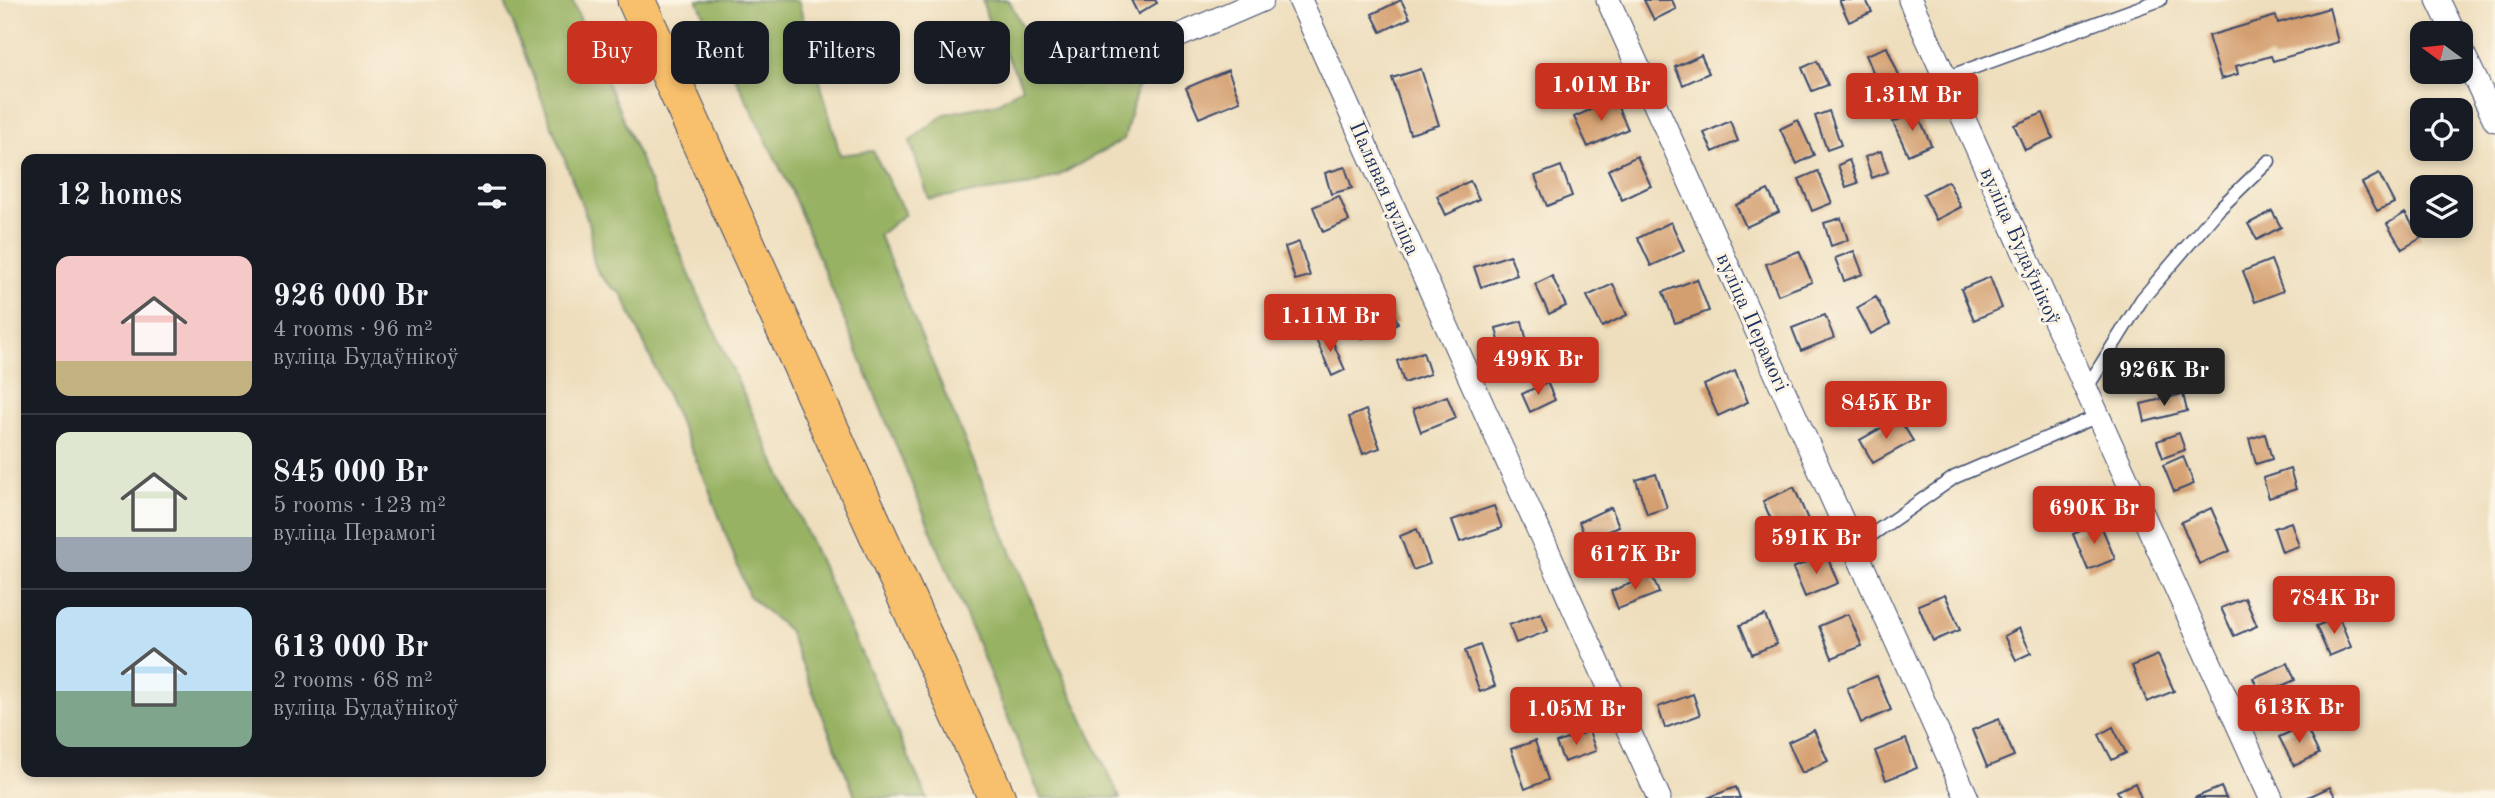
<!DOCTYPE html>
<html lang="en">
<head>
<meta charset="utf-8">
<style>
	body { margin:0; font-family:"Old Standard TT",serif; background:#20242c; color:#f1f3f6; height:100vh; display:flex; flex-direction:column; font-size:26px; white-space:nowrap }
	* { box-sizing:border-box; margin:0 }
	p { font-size:23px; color:#9ea1a6 }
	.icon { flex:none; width:38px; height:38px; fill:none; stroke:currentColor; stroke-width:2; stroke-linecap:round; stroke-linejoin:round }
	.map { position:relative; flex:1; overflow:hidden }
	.details { position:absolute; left:21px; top:154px; width:525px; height:623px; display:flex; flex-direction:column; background:#171b24; border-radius:14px; box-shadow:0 4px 10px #0003 }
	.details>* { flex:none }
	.banner { position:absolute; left:567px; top:21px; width:665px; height:63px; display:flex; gap:14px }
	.needle { width:46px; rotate:285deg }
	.fabs { position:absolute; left:2410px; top:21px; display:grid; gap:14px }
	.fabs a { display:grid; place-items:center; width:63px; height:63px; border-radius:14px; background:#171b24; box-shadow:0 4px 10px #0003; font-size:35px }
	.price { position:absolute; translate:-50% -60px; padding:0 16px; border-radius:7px; background:#c8321e; color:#fff; font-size:23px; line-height:46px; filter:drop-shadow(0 2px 4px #0008) }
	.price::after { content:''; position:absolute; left:50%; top:42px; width:21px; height:16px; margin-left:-10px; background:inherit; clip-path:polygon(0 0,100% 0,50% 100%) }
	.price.on { background:#222; color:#fff }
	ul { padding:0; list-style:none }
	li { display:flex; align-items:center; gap:21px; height:175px; padding:0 35px }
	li+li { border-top:2px solid #363941 }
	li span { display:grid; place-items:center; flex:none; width:196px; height:140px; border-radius:14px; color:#555 }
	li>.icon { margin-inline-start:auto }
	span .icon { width:84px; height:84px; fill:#fffc; stroke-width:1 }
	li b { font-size:30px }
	h2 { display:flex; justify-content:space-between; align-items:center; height:84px; padding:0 35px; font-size:30px }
	.chip { padding:0 24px; border-radius:14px; background:#171b24; box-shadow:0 4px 10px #0003; font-size:24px; line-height:63px }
	.chip.on { background:#c8321e; color:#fff }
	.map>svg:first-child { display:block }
	.forest { fill:#98b263; stroke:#5a7060; stroke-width:2 }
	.building { fill:#d49f70 }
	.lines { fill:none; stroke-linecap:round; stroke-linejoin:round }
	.lane-casing { stroke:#3b496c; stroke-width:15 }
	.street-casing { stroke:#3b496c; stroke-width:25 }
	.primary-casing { stroke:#3b496c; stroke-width:39 }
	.lane { stroke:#fff; stroke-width:12 }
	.street { stroke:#fff; stroke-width:23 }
	.primary { stroke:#f8bf6c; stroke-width:37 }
	.labels { text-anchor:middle; stroke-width:6; stroke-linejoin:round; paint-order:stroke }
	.street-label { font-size:21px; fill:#1b2f5e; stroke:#fcf5e5 }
</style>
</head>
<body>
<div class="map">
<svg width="2495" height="798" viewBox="0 0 2495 798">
	<rect width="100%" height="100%" fill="#fcf5e5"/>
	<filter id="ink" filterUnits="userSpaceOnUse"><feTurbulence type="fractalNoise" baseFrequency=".0143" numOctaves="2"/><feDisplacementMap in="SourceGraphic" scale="14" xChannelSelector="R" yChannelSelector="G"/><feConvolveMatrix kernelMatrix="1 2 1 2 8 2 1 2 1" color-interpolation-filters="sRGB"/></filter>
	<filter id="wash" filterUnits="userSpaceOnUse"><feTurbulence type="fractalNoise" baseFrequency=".00686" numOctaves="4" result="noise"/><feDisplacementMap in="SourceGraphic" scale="28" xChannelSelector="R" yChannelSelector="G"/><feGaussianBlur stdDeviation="1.57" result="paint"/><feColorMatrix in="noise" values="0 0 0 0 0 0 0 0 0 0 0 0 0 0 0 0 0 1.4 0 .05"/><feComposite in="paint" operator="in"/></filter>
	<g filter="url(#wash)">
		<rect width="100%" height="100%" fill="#eedebd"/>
		<path class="forest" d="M504 0H572L694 285 927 798H856L788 630 749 596 707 484 622 294C590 273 593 263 590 226Z
			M697 0H798L840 155 873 151 905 214 879 235 1064 679 1120 798H1041L791 190Z
			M983 0H1009L1048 77 1091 65 1113 51 1139 53 1150 67 1137 89 1124 139 1058 176 1031 185 929 199 910 141 945 114 998 103 1022 87C1011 57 987 31 983 0Z"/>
		<g id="blocks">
			<path class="building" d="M1131 0H1155L1157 3 1138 14Z
				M1401 0 1410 18 1381 32 1372 14Z
				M1644 0H1672L1676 9 1654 20Z
				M1839 0H1866L1872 12 1849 22Z
				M2329 8 2338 42 2273 61 2271 56 2236 66 2238 74 2221 79 2208 36 2276 16 2278 23Z
				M1887 47 1900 78 1879 87 1866 55Z
				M1701 55 1709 73 1683 85 1675 67Z
				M1817 61 1828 85 1812 91 1802 68Z
				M1421 69 1439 125 1410 134 1392 78Z
				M1228 70 1240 101 1199 118 1186 88Z
				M1614 99 1628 129 1588 147 1574 117Z
				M1829 111 1841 145 1827 150 1815 116Z
				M1917 112 1931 145 1908 155 1893 122Z
				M2043 113 2053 138 2025 150 2014 125Z
				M1798 120 1814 155 1797 164 1780 129Z
				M1730 121 1738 141 1713 152 1704 133Z
				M1881 151 1888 172 1872 178 1865 157Z
				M1637 156 1651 186 1622 200 1608 170Z
				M1849 160 1858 183 1846 187 1838 165Z
				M1561 166 1572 196 1547 206 1535 176Z
				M1345 167 1352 188 1331 194 1325 173Z
				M1818 171 1832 203 1812 211 1799 179Z
				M2379 174 2394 203 2377 211 2362 183Z
				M1470 181 1479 199 1446 215 1437 196Z
				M1948 181 1961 207 1936 220 1923 194Z
				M1768 190 1779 212 1746 227 1736 205Z
				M1339 196 1349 221 1323 232 1313 207Z
				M2272 211 2281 227 2257 240 2248 224Z
				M2405 213 2421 238 2402 249 2387 224Z
				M1841 218 1848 240 1831 246 1824 223Z
				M1671 222 1684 251 1651 266 1638 238Z
				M1299 242 1310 276 1295 280 1285 247Z
				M1799 251 1812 282 1778 295 1766 264Z
				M1854 251 1863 274 1844 281 1835 258Z
				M1510 255 1517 275 1481 287 1474 267Z
				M2271 260 2283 291 2255 302 2243 271Z
				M1552 276 1566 306 1549 314 1535 284Z
				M1990 277 2002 308 1974 320 1961 289Z
				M1697 279 1709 311 1675 323 1663 292Z
				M1613 284 1627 315 1602 327 1587 296Z
				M1876 297 1890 324 1871 334 1857 308Z
				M1389 302 1398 323 1361 339 1352 318Z
				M1825 315 1834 338 1801 351 1792 328Z
				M1522 321 1528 346 1502 353 1496 328Z
				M1328 331 1345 370 1332 376 1315 337Z
				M1423 352 1430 374 1404 383 1397 361Z
				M1735 371 1748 402 1718 416 1704 385Z
				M1547 382 1555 400 1530 412 1522 394Z
				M2183 394 2187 411 2145 422 2141 404Z
				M1447 396 1456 418 1421 432 1413 409Z
				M1366 410 1380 448 1363 454 1349 417Z
				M1899 418 1913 441 1873 463 1860 440Z
				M2179 433 2185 450 2163 458 2157 441Z
				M2265 434 2272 459 2256 464 2249 439Z
				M2183 456 2194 484 2174 492 2163 465Z
				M2290 469 2296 489 2269 498 2263 478Z
				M1656 474 1667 508 1647 514 1636 480Z
				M1794 487 1809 522 1778 536 1763 501Z
				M1494 506 1502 528 1460 542 1452 520Z
				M1611 507 1619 526 1587 541 1579 522Z
				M2211 508 2230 551 2199 564 2181 522Z
				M2291 522 2299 546 2282 552 2274 528Z
				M2100 523 2115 559 2088 570 2073 534Z
				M1417 529 1430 564 1413 570 1400 536Z
				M1826 554 1838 583 1805 597 1793 568Z
				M1652 575 1659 593 1618 609 1611 591Z
				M1945 594 1960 630 1933 641 1918 605Z
				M2245 598 2257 626 2234 636 2221 608Z
				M1541 613 1548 631 1516 643 1509 625Z
				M1848 614 1862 646 1832 658 1819 626Z
				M1765 615 1777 644 1752 654 1740 625Z
				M2339 617 2351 647 2329 656 2316 626Z
				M2019 628 2031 653 2016 660 2004 636Z
				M1480 645 1495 686 1480 692 1465 651Z
				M2158 655 2174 691 2147 702 2132 666Z
				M2288 663 2295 680 2261 695 2253 678Z
				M1877 676 1891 710 1861 723 1847 688Z
				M1693 694 1700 715 1665 728 1658 707Z
				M1999 719 2014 756 1987 767 1972 730Z
				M2305 725 2319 754 2294 766 2279 737Z
				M2113 727 2126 753 2112 760 2099 735Z
				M1814 730 1828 761 1802 773 1788 742Z
				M1589 731 1596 751 1564 762 1556 743Z
				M1906 739 1917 768 1886 780 1875 751Z
				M1535 741 1548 780 1525 789 1511 749Z
				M2135 783 2141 798H2121L2117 791Z
				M1736 787 1740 798H1707Z
				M2221 787 2226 798H2194Z
				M2330 787 2336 798H2306Z"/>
		</g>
	</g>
	<g filter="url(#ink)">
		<use href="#blocks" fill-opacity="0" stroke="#3b496c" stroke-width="2"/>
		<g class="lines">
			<defs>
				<path id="lane" d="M1945 78 2160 0
					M2086 389 2142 299 2218 210 2269 161
					M1854 547 1955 477 2098 416"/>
				<path id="street" d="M1300 0 1659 798
					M1608 0 1967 798
					M1910 0 2271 798
					M2438 0 2454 33
					M2460 47 2495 120
					M1139 53 1262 0"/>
				<path id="primary" d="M636 0 997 798"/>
			</defs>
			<use href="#lane" class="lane-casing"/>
			<use href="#street" class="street-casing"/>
			<use href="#primary" class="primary-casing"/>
			<use href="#lane" class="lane"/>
			<use href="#street" class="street"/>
			<use href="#primary" class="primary"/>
		</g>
	</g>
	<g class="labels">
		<g class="street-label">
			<text transform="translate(1385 188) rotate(66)" y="7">Палявая вуліца</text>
			<text transform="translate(2021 246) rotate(66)" y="7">вуліца Будаўнікоў</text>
			<text transform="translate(1753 322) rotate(66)" y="7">вуліца Перамогі</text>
		</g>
	</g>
</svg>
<div class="fabs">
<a><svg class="needle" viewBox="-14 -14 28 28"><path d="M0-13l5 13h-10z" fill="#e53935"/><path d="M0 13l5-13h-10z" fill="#9ea1a6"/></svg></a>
<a><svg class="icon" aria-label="locate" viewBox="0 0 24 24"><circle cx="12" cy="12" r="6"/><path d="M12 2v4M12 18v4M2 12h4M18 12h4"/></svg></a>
<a><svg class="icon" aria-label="layers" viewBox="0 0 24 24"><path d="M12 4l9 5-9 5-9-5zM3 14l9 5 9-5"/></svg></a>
</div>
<b class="price" style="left:1601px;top:123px">1.01M Br</b>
<b class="price" style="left:1912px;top:133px">1.31M Br</b>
<b class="price" style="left:1330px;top:354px">1.11M Br</b>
<b class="price" style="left:1538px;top:397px">499K Br</b>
<b class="price on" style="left:2164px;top:408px">926K Br</b>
<b class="price" style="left:1886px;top:441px">845K Br</b>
<b class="price" style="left:2094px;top:546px">690K Br</b>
<b class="price" style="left:1816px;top:576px">591K Br</b>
<b class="price" style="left:1635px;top:592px">617K Br</b>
<b class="price" style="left:2334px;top:636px">784K Br</b>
<b class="price" style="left:2299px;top:745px">613K Br</b>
<b class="price" style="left:1576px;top:747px">1.05M Br</b>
<div class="banner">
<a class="chip on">Buy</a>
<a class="chip">Rent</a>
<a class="chip">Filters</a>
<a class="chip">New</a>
<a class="chip">Apartment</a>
</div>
<section class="details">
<h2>12 homes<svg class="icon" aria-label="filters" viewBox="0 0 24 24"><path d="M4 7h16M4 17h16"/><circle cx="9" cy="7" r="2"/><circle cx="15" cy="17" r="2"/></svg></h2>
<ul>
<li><span style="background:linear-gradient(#f6c9c9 75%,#c2b280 0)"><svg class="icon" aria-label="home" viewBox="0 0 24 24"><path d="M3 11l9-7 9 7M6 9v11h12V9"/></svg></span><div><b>926 000 Br</b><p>4 rooms · 96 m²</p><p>вуліца Будаўнікоў</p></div></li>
<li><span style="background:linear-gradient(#dfe7d0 75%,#9aa5b1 0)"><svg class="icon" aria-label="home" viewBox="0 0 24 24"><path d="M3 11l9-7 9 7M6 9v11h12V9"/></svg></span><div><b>845 000 Br</b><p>5 rooms · 123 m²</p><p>вуліца Перамогі</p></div></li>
<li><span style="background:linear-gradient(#bfe0f5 60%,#7fa58c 0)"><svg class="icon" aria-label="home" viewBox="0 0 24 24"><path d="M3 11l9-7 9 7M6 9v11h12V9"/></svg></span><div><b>613 000 Br</b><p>2 rooms · 68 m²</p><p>вуліца Будаўнікоў</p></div></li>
</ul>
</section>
</div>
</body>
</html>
